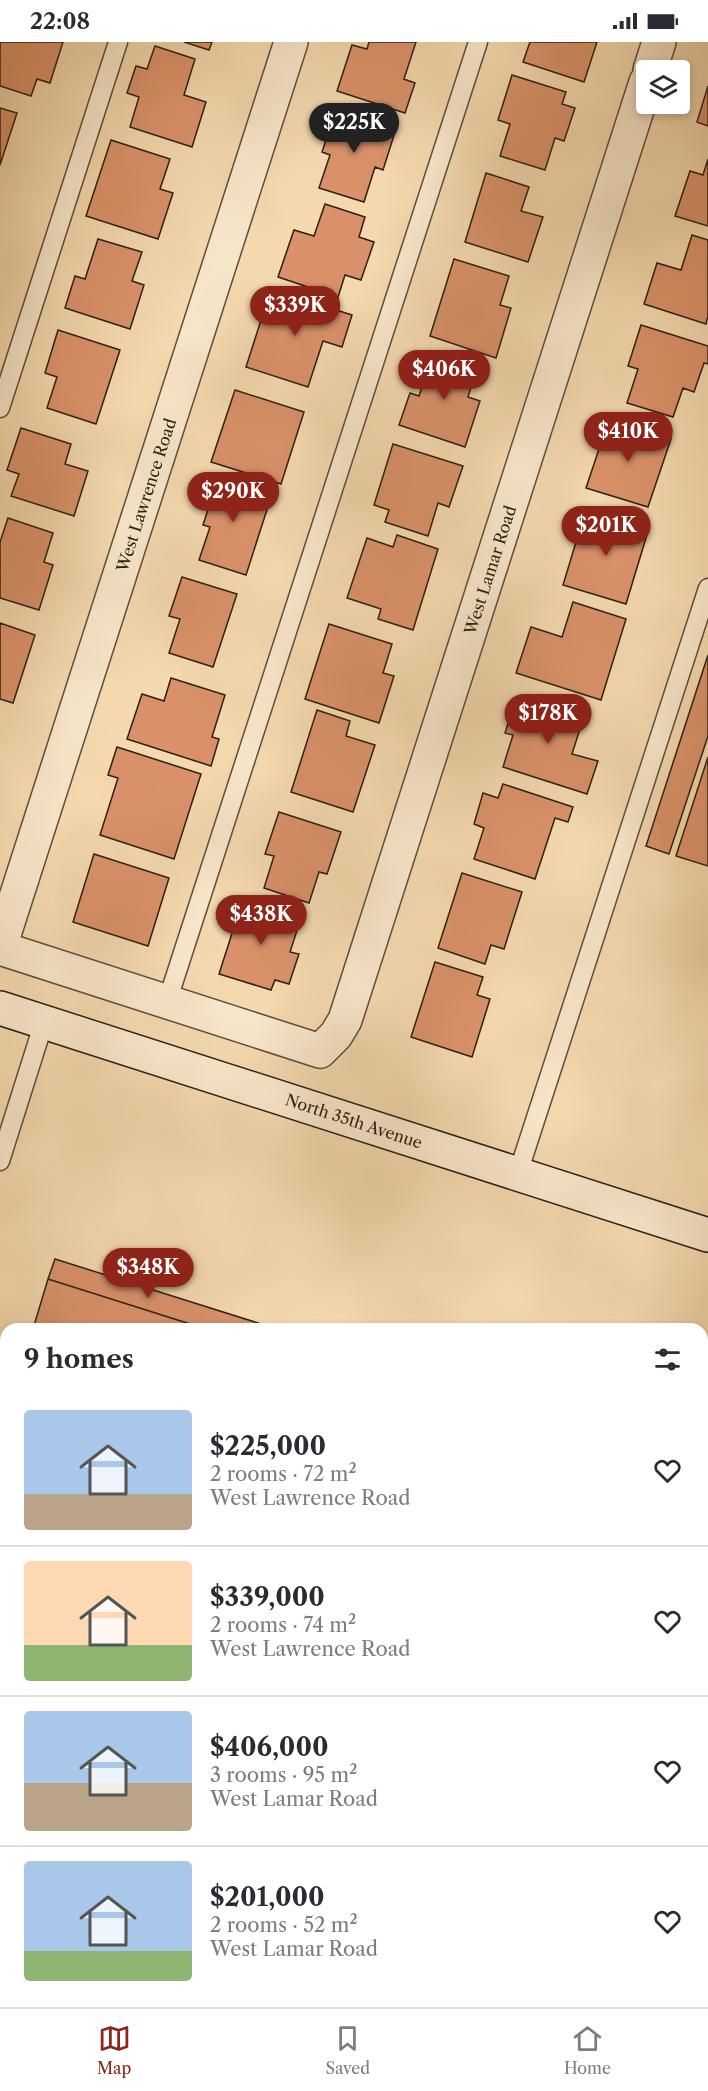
<!DOCTYPE html>
<html lang="en">
<head>
<meta charset="utf-8">
<style>
	body { margin:0; font-family:"Libre Caslon Text",serif; background:#f7f7f7; color:#2b2b33; height:100vh; display:flex; flex-direction:column; font-size:22px; white-space:nowrap }
	* { box-sizing:border-box; margin:0 }
	p { font-size:20px; color:#7c7c81 }
	.icon { flex:none; width:33px; height:33px; fill:none; stroke:currentColor; stroke-width:2; stroke-linecap:round; stroke-linejoin:round }
	.map { position:relative; flex:1; overflow:hidden }
	.panel { position:absolute; left:0px; top:1281px; width:708px; height:684px; display:flex; flex-direction:column; background:#fff; border-radius:18px 18px 0 0; box-shadow:0 3px 9px #0003 }
	.panel>* { flex:none }
	.controls { position:absolute; left:636px; top:18px; display:grid; gap:12px }
	.controls a { display:grid; place-items:center; width:54px; height:54px; border-radius:6px; background:#fff; box-shadow:0 3px 9px #0003; font-size:30px }
	.price { position:absolute; translate:-50% -51px; padding:0 14px; border-radius:21px; background:#8f2418; color:#fff; font-size:20px; line-height:39px; filter:drop-shadow(0 2px 3px #0008) }
	.price::after { content:''; position:absolute; left:50%; top:36px; width:18px; height:14px; margin-left:-9px; background:inherit; clip-path:polygon(0 0,100% 0,50% 100%) }
	.price.on { background:#222; color:#fff }
	ul { padding:0; list-style:none }
	li { display:flex; align-items:center; gap:18px; height:150px; padding:0 24px }
	li+li { border-top:2px solid #e1e1e2 }
	li span { display:grid; place-items:center; flex:none; width:168px; height:120px; border-radius:6px; color:#555 }
	li>.icon { margin-inline-start:auto }
	span .icon { width:72px; height:72px; fill:#fffc; stroke-width:1 }
	li b { font-size:26px }
	h2 { display:flex; justify-content:space-between; align-items:center; height:72px; padding:0 24px; font-size:26px }
	.status { display:flex; justify-content:space-between; align-items:center; height:42px; padding:0 30px; background:#fff; direction:ltr }
	.status svg { height:16px; fill:currentColor }
	.tab-bar { display:flex; justify-content:space-around; align-items:center; height:84px; border-top:2px solid #e1e1e2; background:#fff; font-size:16px; color:#7c7c81 }
	.tab-bar a { display:grid; justify-items:center; gap:3px }
	.tab-bar .on { color:#8f2418 }
	.map>svg:first-child { display:block }
	.building { fill:#da9169; stroke:#2b2012; stroke-width:1.5 }
	.lines { fill:none; stroke-linecap:round; stroke-linejoin:round }
	.service-casing { stroke:#5d4e39; stroke-width:21 }
	.minor-casing { stroke:#5d4e39; stroke-width:36 }
	.secondary-casing { stroke:#2b2012; stroke-width:36 }
	.service { stroke:#f8e6ca; stroke-width:18 }
	.minor { stroke:#f8e6ca; stroke-width:33 }
	.secondary { stroke:#f8e6ca; stroke-width:33 }
	.labels { text-anchor:middle; stroke-width:5; stroke-linejoin:round; paint-order:stroke }
	.street-label { font-size:16px; fill:#2b2012; stroke:#f8e6ca }
</style>
</head>
<body>
<div class="status"><b>22:08</b><svg viewBox="0 0 49 12"><path d="M0 12V9h3v3zM5 12V6h3v6zM10 12V3h3v9zM15 12V0h3v12zM26 1h20v11H26zM47 4h2v5h-2z"/></svg></div>
<div class="map">
<svg width="708" height="1965" viewBox="0 0 708 1965">
	<rect width="100%" height="100%" fill="#f4d8ae"/>
	<filter id="stains"><feTurbulence type="fractalNoise" baseFrequency=".00333" numOctaves="4"/><feColorMatrix values="0 0 0 0 .2 0 0 0 0 .09 0 0 0 0 .02 0 0 0 .5 -.17"/></filter>
	<radialGradient id="worn" r=".72"><stop offset=".6" stop-color="#630" stop-opacity="0"/><stop offset="1" stop-color="#630" stop-opacity=".3"/></radialGradient>
	<path class="building" d="M0 0H63L50 41 37 37 31 54 0 44Z
		M184 0H212L209 8Z
		M369 0H416L404 37 415 41 405 71 337 49 352 3 367 7Z
		M530 0H597L584 40 523 20Z
		M155 4 195 17 184 53 206 60 192 105 130 85 139 55 127 51 136 24 147 27Z
		M512 33 566 50 562 62 575 66 564 99 555 96 545 128 500 114 510 82 498 78Z
		M708 44V84L697 80Z
		M0 66 17 71 0 123Z
		M336 67 396 87 383 128 375 125 364 160 319 146 330 113 322 110Z
		M111 98 170 117 160 147 173 151 158 197 86 174Z
		M708 117V184L675 174 690 129 703 133Z
		M486 131 529 145 521 169 543 175 528 220 465 200Z
		M325 162 365 175 359 195 374 200 361 238 345 233 338 255 278 235 294 188 314 194Z
		M692 193 708 198V274L706 282 644 262 657 221 681 228Z
		M98 197 142 210 132 239 144 243 130 287 65 266 75 234 85 237Z
		M454 217 509 234 500 263 511 266 496 316 430 294Z
		M271 247 352 273 342 305 323 299 308 345 246 325Z
		M641 283 708 304V322L704 321 694 350 683 346 673 375 627 361 638 327 628 324Z
		M58 288 120 308 96 382 47 366 57 335 45 331Z
		M433 310 478 324 468 355 480 359 465 405 399 383 410 351 419 354Z
		M235 348 304 370 281 442 211 420Z
		M609 377 671 397 648 465 586 446Z
		M21 386 71 402 65 422 88 429 74 474 11 454 19 432 7 428Z
		M393 402 463 424 449 465 438 461 428 494 385 480 389 468 374 463Z
		M210 432 272 452 246 533 199 518 210 485 203 483 211 458 203 455Z
		M586 467 649 486 626 562 563 543Z
		M8 476 53 491 44 520 53 523 39 568 0 556V500Z
		M397 493 438 507 413 588 378 577 381 567 347 556 367 496 393 505Z
		M182 535 237 552 213 625 169 611 180 577 169 574Z
		M573 560 626 577 601 658 516 631 531 585 562 595Z
		M0 581 35 593 13 661 0 657Z
		M329 582 392 602 383 631 394 634 379 681 305 657Z
		M708 613V694L669 812 646 804Z
		M171 636 225 653 212 695 219 697 211 724 127 697 142 652 164 659Z
		M533 655 585 671 572 712 598 719 587 752 503 725 513 693 505 691 515 660 529 665Z
		M317 668 350 679 346 694 375 703 353 770 291 750Z
		M117 705 201 732 174 817 100 793 118 736 108 733Z
		M708 715V824L676 814Z
		M503 742 573 765 568 780 555 776 535 837 474 817 484 786 474 782 483 751 498 756Z
		M279 770 341 790 327 832 319 830 309 861 264 846 274 814 265 812Z
		M94 812 169 836 148 904 73 880Z
		M462 831 522 850 504 907 491 903 485 922 438 906Z
		M243 857 301 876 290 910 299 912 289 942 275 938 271 948 219 932Z
		M435 920 483 935 477 953 490 957 472 1015 411 995Z
		M55 1217 277 1287H206L48 1237Z
		M48 1237 206 1287H33Z
		M0 1480 6 1481V1555L3 1564 0 1563Z
		M0 1658 6 1660V1805L0 1823Z
		M702 1753 708 1755V1965H480L481 1963 469 1959H702Z"/>
	<g class="lines">
		<defs>
			<path id="service" d="M0 366 118 0
				M167 960 478 0
				M0 1119 44 980
				M518 1131 708 546
				M0 1446 6 1448
				M0 1874 6 1876
				M0 1925 6 1927
				M107 1959 125 1965
				M318 1959 325 1965"/>
			<path id="minor" d="M650 28 659 0
				M0 905 291 0
				M0 906 320 1009 336 993 345 978 646 40"/>
			<path id="secondary" d="M0 966 708 1193"/>
		</defs>
		<use href="#service" class="service-casing"/>
		<use href="#minor" class="minor-casing"/>
		<use href="#secondary" class="secondary-casing"/>
		<use href="#service" class="service"/>
		<use href="#minor" class="minor"/>
		<use href="#secondary" class="secondary"/>
	</g>
	<g class="labels">
		<g class="street-label">
			<text transform="translate(146 453) rotate(-72)" y="6">West Lawrence Road</text>
			<text transform="translate(490 528) rotate(-72)" y="6">West Lamar Road</text>
			<text transform="translate(354 1079) rotate(18)" y="6">North 35th Avenue</text>
		</g>
	</g>
	<rect width="100%" height="100%" filter="url(#stains)"/>
	<rect width="100%" height="100%" fill="url(#worn)"/>
</svg>
<div class="controls">
<a><svg class="icon" aria-label="layers" viewBox="0 0 24 24"><path d="M12 4l9 5-9 5-9-5zM3 14l9 5 9-5"/></svg></a>
</div>
<b class="price on" style="left:354px;top:112px">$225K</b>
<b class="price" style="left:295px;top:295px">$339K</b>
<b class="price" style="left:444px;top:359px">$406K</b>
<b class="price" style="left:628px;top:421px">$410K</b>
<b class="price" style="left:233px;top:481px">$290K</b>
<b class="price" style="left:606px;top:515px">$201K</b>
<b class="price" style="left:548px;top:703px">$178K</b>
<b class="price" style="left:261px;top:904px">$438K</b>
<b class="price" style="left:148px;top:1257px">$348K</b>
<section class="panel">
<h2>9 homes<svg class="icon" aria-label="filters" viewBox="0 0 24 24"><path d="M4 7h16M4 17h16"/><circle cx="9" cy="7" r="2"/><circle cx="15" cy="17" r="2"/></svg></h2>
<ul>
<li><span style="background:linear-gradient(#a9c7e8 70%,#b9a48a 0)"><svg class="icon" aria-label="home" viewBox="0 0 24 24"><path d="M3 11l9-7 9 7M6 9v11h12V9"/></svg></span><div><b>$225,000</b><p>2 rooms · 72 m²</p><p>West Lawrence Road</p></div><svg class="icon" aria-label="heart" viewBox="0 0 24 24"><path d="M12 20l-8-8c-3-5 5-10 8-4 3-6 11-1 8 4z"/></svg></li>
<li><span style="background:linear-gradient(#ffd9b3 70%,#8fb573 0)"><svg class="icon" aria-label="home" viewBox="0 0 24 24"><path d="M3 11l9-7 9 7M6 9v11h12V9"/></svg></span><div><b>$339,000</b><p>2 rooms · 74 m²</p><p>West Lawrence Road</p></div><svg class="icon" aria-label="heart" viewBox="0 0 24 24"><path d="M12 20l-8-8c-3-5 5-10 8-4 3-6 11-1 8 4z"/></svg></li>
<li><span style="background:linear-gradient(#a9c7e8 60%,#b9a48a 0)"><svg class="icon" aria-label="home" viewBox="0 0 24 24"><path d="M3 11l9-7 9 7M6 9v11h12V9"/></svg></span><div><b>$406,000</b><p>3 rooms · 95 m²</p><p>West Lamar Road</p></div><svg class="icon" aria-label="heart" viewBox="0 0 24 24"><path d="M12 20l-8-8c-3-5 5-10 8-4 3-6 11-1 8 4z"/></svg></li>
<li><span style="background:linear-gradient(#a9c7e8 75%,#8fb573 0)"><svg class="icon" aria-label="home" viewBox="0 0 24 24"><path d="M3 11l9-7 9 7M6 9v11h12V9"/></svg></span><div><b>$201,000</b><p>2 rooms · 52 m²</p><p>West Lamar Road</p></div><svg class="icon" aria-label="heart" viewBox="0 0 24 24"><path d="M12 20l-8-8c-3-5 5-10 8-4 3-6 11-1 8 4z"/></svg></li>
</ul>
</section>
</div>
<nav class="tab-bar">
<a class="on"><svg class="icon" aria-label="map" viewBox="0 0 24 24"><path d="M3 6l6-2 6 2 6-2v14l-6 2-6-2-6 2zM9 4v14M15 6v14"/></svg>Map</a>
<a><svg class="icon" aria-label="saved" viewBox="0 0 24 24"><path d="M7 4h10v16l-5-4-5 4z"/></svg>Saved</a>
<a><svg class="icon" aria-label="home" viewBox="0 0 24 24"><path d="M3 11l9-7 9 7M6 9v11h12V9"/></svg>Home</a>
</nav>
</body>
</html>
